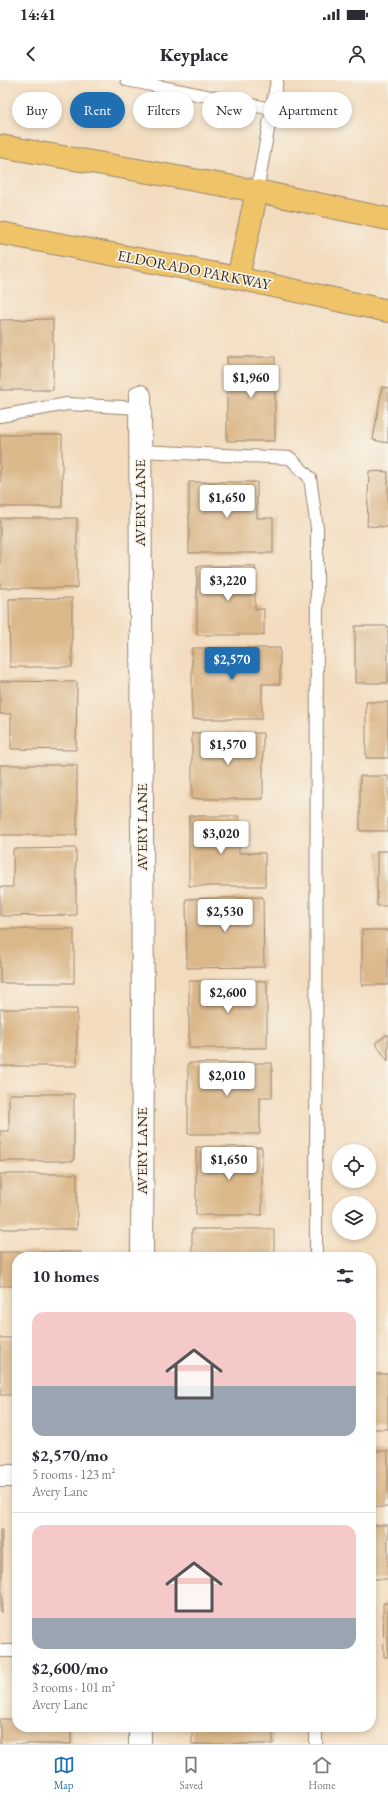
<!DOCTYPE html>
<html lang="en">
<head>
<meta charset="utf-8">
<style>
	body { margin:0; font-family:"EB Garamond",serif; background:#f2f2f3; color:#2b2b33; height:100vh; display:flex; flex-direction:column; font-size:15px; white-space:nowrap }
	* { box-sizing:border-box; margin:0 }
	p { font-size:13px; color:#7c7c81 }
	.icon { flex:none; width:22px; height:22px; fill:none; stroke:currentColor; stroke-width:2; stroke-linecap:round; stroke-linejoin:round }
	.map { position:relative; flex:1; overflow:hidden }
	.side { position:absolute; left:12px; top:1172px; width:364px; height:480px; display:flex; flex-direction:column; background:#fff; border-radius:16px; box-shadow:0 2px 6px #0003 }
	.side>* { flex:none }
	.banner { position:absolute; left:12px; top:12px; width:364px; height:36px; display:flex; gap:8px }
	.controls { position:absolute; left:332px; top:1064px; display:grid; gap:8px }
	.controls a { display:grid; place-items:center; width:44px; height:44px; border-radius:50%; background:#fff; box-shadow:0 2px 6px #0003; font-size:20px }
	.price { position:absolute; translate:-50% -34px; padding:0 9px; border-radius:4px; background:#fff; color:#222; font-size:13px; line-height:26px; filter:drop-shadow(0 1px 2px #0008) }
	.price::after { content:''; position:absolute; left:50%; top:24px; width:12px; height:9px; margin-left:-6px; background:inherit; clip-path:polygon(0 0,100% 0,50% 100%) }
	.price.current { background:#1f6fb2; color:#fff }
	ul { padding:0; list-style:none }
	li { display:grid; align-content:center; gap:8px; height:212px; padding:0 20px }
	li+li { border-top:1px solid #e1e1e2 }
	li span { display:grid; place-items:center; height:124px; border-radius:12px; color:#555 }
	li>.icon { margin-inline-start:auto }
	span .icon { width:72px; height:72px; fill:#fffc; stroke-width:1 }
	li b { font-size:17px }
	h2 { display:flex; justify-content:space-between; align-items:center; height:48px; padding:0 20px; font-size:17px }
	.tag { padding:0 14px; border-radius:18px; background:#fff; box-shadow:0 2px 6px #0003; font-size:14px; line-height:36px }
	.tag.current { background:#1f6fb2; color:#fff }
	.status { display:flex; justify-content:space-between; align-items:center; height:28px; padding:0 20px; background:#fff; direction:ltr }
	.status svg { height:11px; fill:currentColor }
	header { display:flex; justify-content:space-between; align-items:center; height:52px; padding:0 20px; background:#fff; font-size:18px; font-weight:800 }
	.dock { display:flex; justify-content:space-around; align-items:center; height:56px; border-top:1px solid #e1e1e2; background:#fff; font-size:11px; color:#7c7c81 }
	.dock a { display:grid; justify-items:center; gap:2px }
	.dock .current { color:#1f6fb2 }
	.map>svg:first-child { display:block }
	.building { fill:#dbb88a }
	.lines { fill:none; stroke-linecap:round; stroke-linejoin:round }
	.service-casing { stroke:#97836e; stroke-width:14 }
	.minor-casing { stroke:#97836e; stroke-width:24 }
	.primary-casing { stroke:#97836e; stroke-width:24 }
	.service { stroke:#fff; stroke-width:12 }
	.minor { stroke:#fff; stroke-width:22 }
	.primary { stroke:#efc469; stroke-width:22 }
	.labels { text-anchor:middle; stroke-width:3.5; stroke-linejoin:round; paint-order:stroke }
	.street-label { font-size:15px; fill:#3b2a1e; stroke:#f7f3e8 }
</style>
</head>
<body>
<div class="status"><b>14:41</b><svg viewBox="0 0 49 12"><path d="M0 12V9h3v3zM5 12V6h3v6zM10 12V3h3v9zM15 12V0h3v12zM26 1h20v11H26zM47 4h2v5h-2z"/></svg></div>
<header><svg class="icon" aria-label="back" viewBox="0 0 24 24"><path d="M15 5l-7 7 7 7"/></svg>Keyplace<svg class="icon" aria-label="person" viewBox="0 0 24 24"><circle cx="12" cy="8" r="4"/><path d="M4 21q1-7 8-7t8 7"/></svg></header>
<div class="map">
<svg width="388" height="1664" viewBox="0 0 388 1664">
	<rect width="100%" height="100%" fill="#f7f3e8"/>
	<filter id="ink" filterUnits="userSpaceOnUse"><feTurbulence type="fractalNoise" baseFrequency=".025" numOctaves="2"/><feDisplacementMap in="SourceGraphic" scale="8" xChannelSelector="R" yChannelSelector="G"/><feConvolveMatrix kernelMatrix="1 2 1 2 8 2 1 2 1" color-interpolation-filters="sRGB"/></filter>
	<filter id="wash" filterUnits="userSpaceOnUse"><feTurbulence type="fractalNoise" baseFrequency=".012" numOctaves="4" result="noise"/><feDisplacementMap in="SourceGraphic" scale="16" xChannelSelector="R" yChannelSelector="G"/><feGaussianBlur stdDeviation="0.9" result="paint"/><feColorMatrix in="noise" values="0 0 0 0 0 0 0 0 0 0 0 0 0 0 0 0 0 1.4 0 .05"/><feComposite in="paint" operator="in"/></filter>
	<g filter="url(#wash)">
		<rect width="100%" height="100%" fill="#f3dcbe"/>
		<g id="blocks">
			<path class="building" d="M53 239V310H0V240Z
				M227 277H275V361H227Z
				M382 307 388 308V363L373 360Z
				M0 355H62V427H0Z
				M369 391 388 392V447L367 446Z
				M189 402H257V438H273V473H189Z
				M0 438H77V508H0Z
				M197 486H255V529H264V555H197Z
				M72 518V587H10L9 519Z
				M355 546H388V603H355Z
				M192 568H280V604H262V639H192Z
				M0 601 77 602 76 670 11 669V634H0Z
				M366 622H388V678H366Z
				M192 653H263V719H192Z
				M0 685H77V755H0Z
				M360 696H388V751H360Z
				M189 736H239V773H265V806H189Z
				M76 768V835L0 836V807H13V769Z
				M377 771H388V826H377Z
				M263 817 264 887 187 888 186 819Z
				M0 849H74V903H0Z
				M362 850H388V905H362Z
				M189 901H267V968H189Z
				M0 929H77V986H0Z
				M388 954V981L375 963Z
				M188 983H272V1017H260V1054H188Z
				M9 1014H74V1081H0V1051H9Z
				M196 1067H262V1135H196Z
				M0 1094H77V1149H0Z
				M192 1149H274V1177H192Z
				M0 1172H81V1177H17V1206H0Z
				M0 1258H17V1315H0Z
				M371 1294H388V1349H371Z
				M371 1371H388V1427H371Z
				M371 1445H388V1499H371Z
				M0 1449H2V1532H0Z
				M383 1523H388V1577H384Z
				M15 1603H17V1647H71V1664H0V1639H15Z
				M192 1647H273V1664H192Z"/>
		</g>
	</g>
	<g filter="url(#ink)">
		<use href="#blocks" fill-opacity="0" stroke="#97836e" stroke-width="1"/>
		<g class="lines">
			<defs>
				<path id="service" d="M127 0 272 29
					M257 111 277 0
					M0 336 67 324 140 328
					M140 371 290 378 310 398 317 448 316 1177
					M0 1571H17
					M316 1664V1647"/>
				<path id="minor" d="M140 316 143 950 142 1177
					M0 1396H17
					M140 1647V1664"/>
				<path id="primary" d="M0 66 257 111 388 139
					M0 153 238 198 388 231
					M238 198 257 111"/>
			</defs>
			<use href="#service" class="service-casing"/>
			<use href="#minor" class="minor-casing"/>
			<use href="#primary" class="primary-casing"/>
			<use href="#service" class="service"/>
			<use href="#minor" class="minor"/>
			<use href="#primary" class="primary"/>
		</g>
	</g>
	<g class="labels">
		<g class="street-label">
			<text transform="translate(194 190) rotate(11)" y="5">ELDORADO PARKWAY</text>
			<text transform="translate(140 423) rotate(-90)" y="5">AVERY LANE</text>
			<text transform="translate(142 747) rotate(-90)" y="5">AVERY LANE</text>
			<text transform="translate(142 1071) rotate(-90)" y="5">AVERY LANE</text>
		</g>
	</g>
</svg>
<div class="controls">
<a><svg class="icon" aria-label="locate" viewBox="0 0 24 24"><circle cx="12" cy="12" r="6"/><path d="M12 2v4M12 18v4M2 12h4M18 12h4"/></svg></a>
<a><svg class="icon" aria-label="layers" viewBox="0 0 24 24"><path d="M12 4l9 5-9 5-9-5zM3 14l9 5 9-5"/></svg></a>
</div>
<b class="price" style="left:251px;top:319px">$1,960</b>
<b class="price" style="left:227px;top:439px">$1,650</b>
<b class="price" style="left:228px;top:522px">$3,220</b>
<b class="price current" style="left:232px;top:601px">$2,570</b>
<b class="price" style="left:228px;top:686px">$1,570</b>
<b class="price" style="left:221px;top:775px">$3,020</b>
<b class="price" style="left:225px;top:853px">$2,530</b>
<b class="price" style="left:228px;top:934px">$2,600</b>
<b class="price" style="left:227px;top:1017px">$2,010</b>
<b class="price" style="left:229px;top:1101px">$1,650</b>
<div class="banner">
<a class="tag">Buy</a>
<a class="tag current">Rent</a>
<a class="tag">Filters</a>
<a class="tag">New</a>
<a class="tag">Apartment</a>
</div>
<section class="side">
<h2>10 homes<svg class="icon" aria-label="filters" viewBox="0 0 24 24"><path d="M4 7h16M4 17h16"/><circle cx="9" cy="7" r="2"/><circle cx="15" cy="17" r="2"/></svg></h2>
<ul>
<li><span style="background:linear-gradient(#f6c9c9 60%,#9aa5b1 0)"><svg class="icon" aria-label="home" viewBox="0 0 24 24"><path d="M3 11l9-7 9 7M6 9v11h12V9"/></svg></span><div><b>$2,570/mo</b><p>5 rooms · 123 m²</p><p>Avery Lane</p></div></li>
<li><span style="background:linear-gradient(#f6c9c9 75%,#9aa5b1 0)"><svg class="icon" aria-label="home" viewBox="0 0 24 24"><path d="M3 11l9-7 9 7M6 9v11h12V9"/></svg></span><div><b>$2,600/mo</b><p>3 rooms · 101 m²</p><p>Avery Lane</p></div></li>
</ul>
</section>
</div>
<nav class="dock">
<a class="current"><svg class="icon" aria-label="map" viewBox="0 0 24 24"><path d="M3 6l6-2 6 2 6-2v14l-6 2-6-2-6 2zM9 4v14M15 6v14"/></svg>Map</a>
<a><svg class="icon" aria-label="saved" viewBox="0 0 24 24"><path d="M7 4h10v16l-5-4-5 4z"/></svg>Saved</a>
<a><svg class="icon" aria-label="home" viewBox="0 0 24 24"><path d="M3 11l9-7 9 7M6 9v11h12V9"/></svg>Home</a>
</nav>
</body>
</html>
